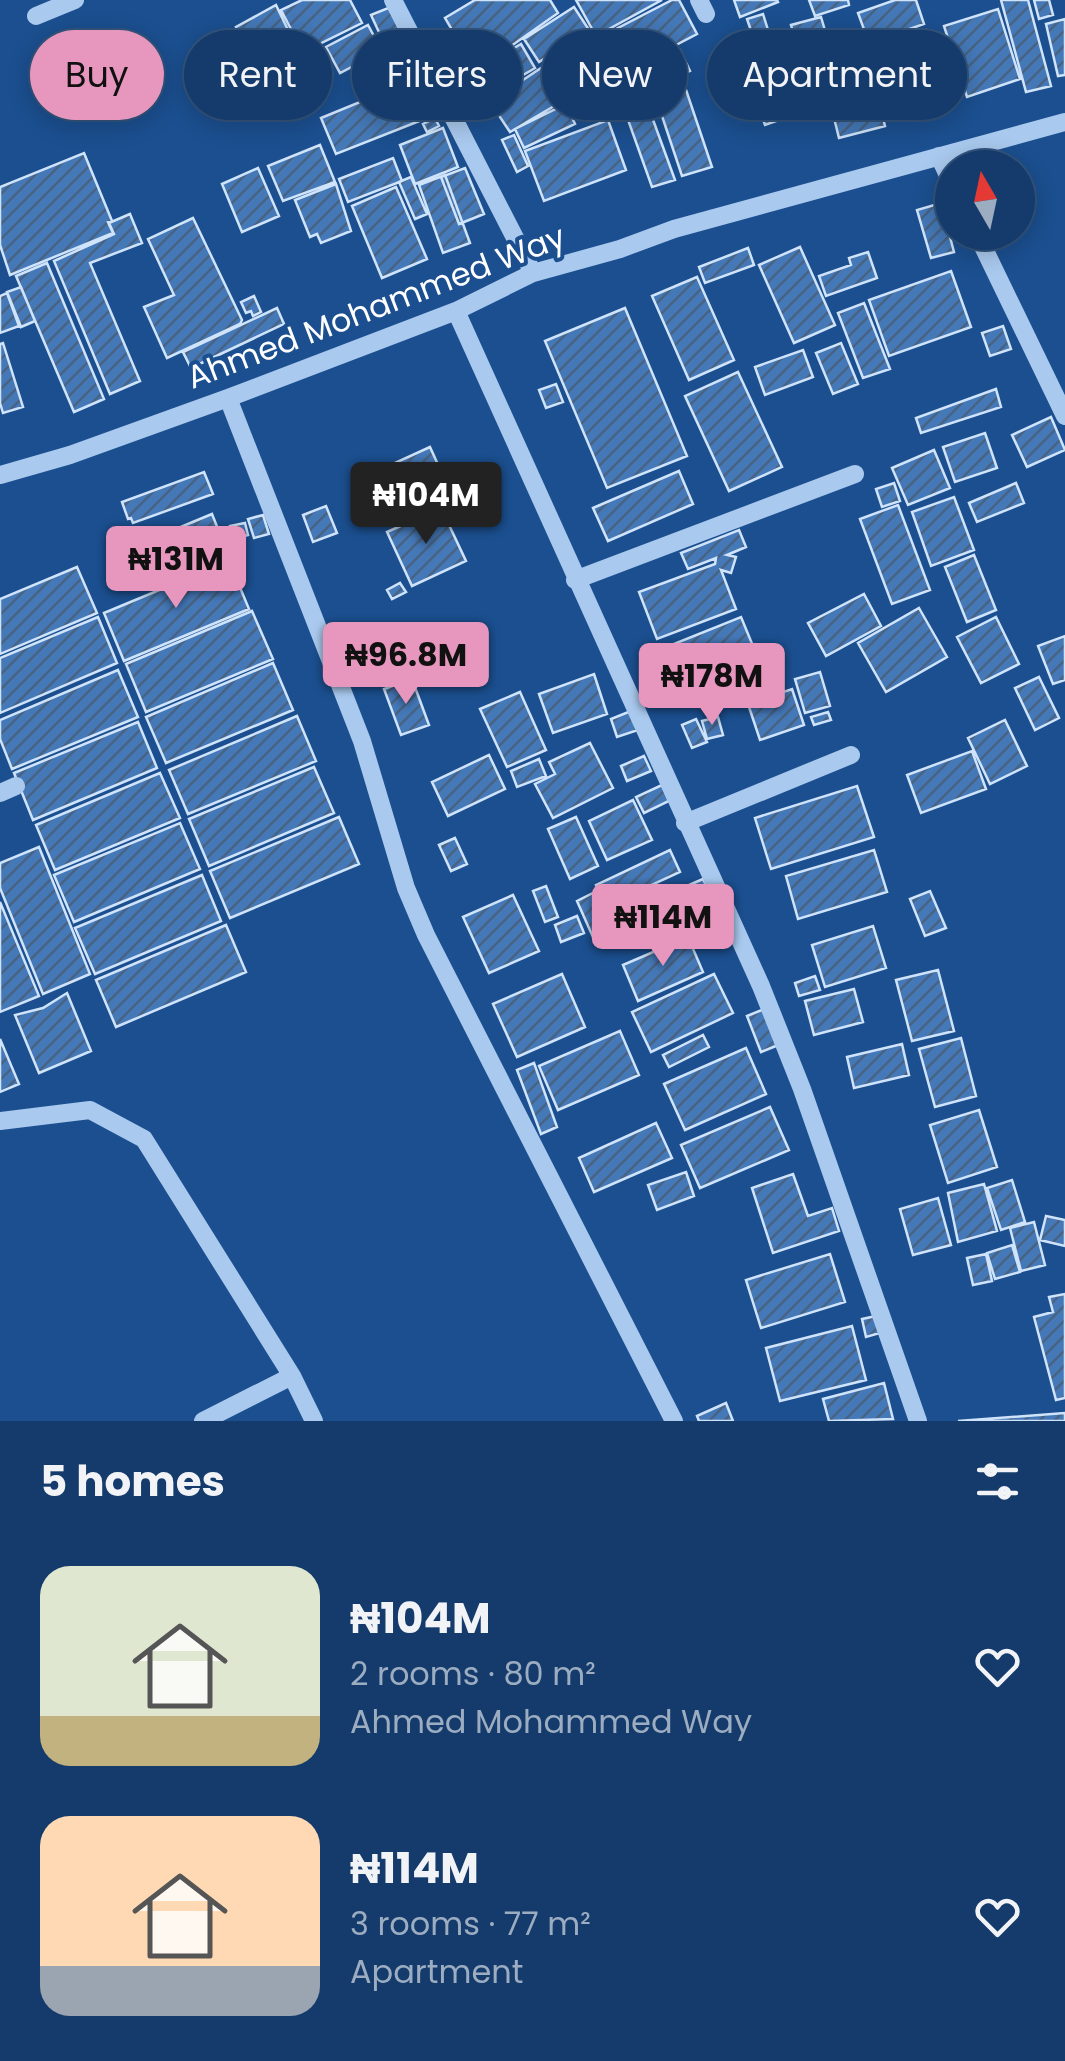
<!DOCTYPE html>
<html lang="en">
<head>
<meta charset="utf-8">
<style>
	body { margin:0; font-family:Poppins,sans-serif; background:#214673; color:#f1f3f6; height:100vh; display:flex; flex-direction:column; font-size:38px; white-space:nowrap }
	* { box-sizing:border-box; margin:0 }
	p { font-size:32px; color:#9dadc1 }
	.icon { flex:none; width:55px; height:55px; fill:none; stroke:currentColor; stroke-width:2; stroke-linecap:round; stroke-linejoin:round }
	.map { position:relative; height:1421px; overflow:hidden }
	.side { display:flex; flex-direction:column; background:#143b6b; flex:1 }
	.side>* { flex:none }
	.hud { position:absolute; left:30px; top:30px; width:1005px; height:90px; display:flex; gap:20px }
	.needle { width:65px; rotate:351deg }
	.controls { position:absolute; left:935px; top:150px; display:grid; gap:20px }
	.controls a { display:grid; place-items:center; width:100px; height:100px; border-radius:50%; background:#143b6b; box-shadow:0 5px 25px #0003,0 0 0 2px #33557e; font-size:50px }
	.price { position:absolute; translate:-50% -85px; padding:0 22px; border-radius:10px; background:#e797bd; color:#111; font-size:32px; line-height:65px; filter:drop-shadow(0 2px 5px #0008) }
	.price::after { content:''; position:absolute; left:50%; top:60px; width:30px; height:22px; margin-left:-15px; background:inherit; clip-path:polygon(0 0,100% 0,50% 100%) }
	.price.on { background:#222; color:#fff }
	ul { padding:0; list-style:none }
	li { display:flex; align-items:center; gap:30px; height:250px; padding:0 40px }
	li span { display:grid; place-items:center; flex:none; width:280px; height:200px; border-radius:30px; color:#555 }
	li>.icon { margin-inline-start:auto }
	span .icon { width:120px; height:120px; fill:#fffc; stroke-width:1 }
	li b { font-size:42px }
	h2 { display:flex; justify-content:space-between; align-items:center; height:120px; padding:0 40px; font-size:42px }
	.chip { padding:0 35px; border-radius:45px; background:#143b6b; box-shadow:0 5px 25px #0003,0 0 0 2px #33557e; font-size:35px; line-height:90px }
	.chip.on { background:#e797bd; color:#111 }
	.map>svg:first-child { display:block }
	.building { fill:url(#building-hatch); stroke:#cfe3fa; stroke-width:2.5 }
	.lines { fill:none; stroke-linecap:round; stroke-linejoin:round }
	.minor { stroke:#a9c9ee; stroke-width:18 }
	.labels { text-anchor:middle; stroke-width:8; stroke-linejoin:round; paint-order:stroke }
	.street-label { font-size:32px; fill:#fff; stroke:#1b4f8f }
</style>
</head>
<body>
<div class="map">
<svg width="1065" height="1421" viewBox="0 0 1065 1421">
	<defs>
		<pattern id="building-hatch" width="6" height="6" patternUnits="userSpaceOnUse" patternTransform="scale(2.5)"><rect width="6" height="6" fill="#4478b7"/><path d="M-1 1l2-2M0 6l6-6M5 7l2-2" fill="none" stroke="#486282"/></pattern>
	</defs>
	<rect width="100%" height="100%" fill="#1b4f8f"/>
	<path class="building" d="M302 0H350L362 23 303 52 281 10Z
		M475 0H550L558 13 497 56 494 51 472 64 445 18Z
		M576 0H662L596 36Z
		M672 0H679L697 34 609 80 589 43Z
		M734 0H777L778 2 740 17Z
		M809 0H848L849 5 815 16Z
		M895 0H916L924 24 869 43 858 13Z
		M1001 0H1028L1051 86 1026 92Z
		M1034 0H1049L1053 15 1039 19Z
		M276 5 299 53 285 61 272 38 256 46 254 41 246 45 236 27Z
		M393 6 405 33 384 43 371 15Z
		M574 7 589 30 539 62 524 39Z
		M998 9 1020 79 967 97 944 26Z
		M763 14 774 49 759 54 747 19Z
		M821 17 830 47 799 55 791 25Z
		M1065 19V75L1058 76 1046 24Z
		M368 25 382 51 340 73 326 47Z
		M926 30 946 103 896 116 876 43Z
		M579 43 614 88 586 109 551 64Z
		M521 44 535 68 489 95 475 71Z
		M318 49 332 73 293 95 280 71Z
		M680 50 690 71 681 75 712 167 682 176 653 89 636 96 625 77Z
		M791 50 811 109 765 125 745 66Z
		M544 66 566 99 510 132 490 102Z
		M877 75 883 104 859 109 853 81Z
		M411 81 427 118 336 154 321 118Z
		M644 95 675 180 652 187 622 103Z
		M566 104 575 124 524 148 515 129Z
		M880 106 885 126 839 138 834 118Z
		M435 118 439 126 427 132 423 124Z
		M608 120 626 170 544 201 525 151Z
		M443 128 458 167 415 184 400 145Z
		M514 135 528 166 517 172 502 140Z
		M320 145 335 182 283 201 268 166Z
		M84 153 112 221 108 222 113 233 10 275 0 245V187Z
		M393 158 402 181 348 202 339 179Z
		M258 168 279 216 242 232 222 184Z
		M465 168 484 214 459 224 441 177Z
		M445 175 470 243 443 253 419 185Z
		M411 177 427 214 415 219 399 182Z
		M336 184 351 231 321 243 317 234 310 237 295 200Z
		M396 187 427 259 382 278 352 206Z
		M941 203 954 252 931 258 917 210Z
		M130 214 142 243 90 263 140 381 110 394 54 261 114 234 109 223Z
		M193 218 242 320 240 324 167 358 144 307 174 295 148 239Z
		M800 247 835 325 794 343 759 265Z
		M748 248 754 265 705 283 699 267Z
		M868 252 877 278 826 296 819 276 851 265 849 258Z
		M47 263 104 399 74 412 16 276Z
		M951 271 971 327 889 356 869 300Z
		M697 277 734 360 689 380 652 296Z
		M21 287 35 321 21 327 7 292Z
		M7 293 19 326 0 333V296Z
		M254 296 261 312 253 316 251 311 246 313 241 302Z
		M864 303 890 369 863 378 838 313Z
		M277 308 284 324 191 368 183 352Z
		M625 308 687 456 607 488 545 341Z
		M1003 326 1011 349 990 356 982 333Z
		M3 343 23 407 3 413 0 403V344Z
		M841 343 858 384 833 394 816 353Z
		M803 350 813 377 765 395 755 367Z
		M738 372 782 467 729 491 685 396Z
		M556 384 563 402 546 408 539 390Z
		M996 389 1001 407 921 433 916 418Z
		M1051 417 1065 450 1027 467 1012 435Z
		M985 433 997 468 955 482 943 447Z
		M430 447 454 500 400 525 375 472Z
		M934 450 950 488 908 505 892 468Z
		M679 471 693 504 608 541 593 508Z
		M204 472 213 494 133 523 131 518 128 519 122 502Z
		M894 483 900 501 882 507 876 489Z
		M1016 483 1024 503 977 522 969 503Z
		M954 497 974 550 931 566 912 512Z
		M898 505 930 590 892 604 860 519Z
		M326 506 337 533 313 542 303 515Z
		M441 508 466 561 412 586 387 532Z
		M212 514 224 544 148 576 135 546Z
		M263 515 269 534 254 538 248 519Z
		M245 523 248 535 232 539 230 526Z
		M739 530 746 547 727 555 736 557 731 573 721 570 736 609 657 639 639 592 715 564 716 558 688 569 681 553Z
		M974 555 996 610 967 622 945 567Z
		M229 561 249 609 124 661 104 613Z
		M77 567 97 613 0 654V599Z
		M400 583 406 592 392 599 387 590Z
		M864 594 881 626 826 656 808 623Z
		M919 608 947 657 886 692 858 643Z
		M252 611 273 659 146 712 126 664Z
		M98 617 117 663 0 713V658Z
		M741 617 760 663 678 697 659 650Z
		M996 617 1019 664 981 683 957 637Z
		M1065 636V680L1053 684 1038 646Z
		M273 663 293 710 166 763 146 717Z
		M118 670 138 717 12 769 0 739V720Z
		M820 672 830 706 805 713 795 679Z
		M594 674 607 714 553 733 539 694Z
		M1039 677 1059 718 1035 730 1015 688Z
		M412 679 429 725 401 735 384 689Z
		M792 689 804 725 760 740 748 704Z
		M520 692 546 750 507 767 480 709Z
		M631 711 638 730 617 737 611 719Z
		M828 712 831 720 814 725 811 717Z
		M297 716 316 761 188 814 169 770Z
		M718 717 723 735 707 739 702 721Z
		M696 719 707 742 692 748 682 725Z
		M1005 720 1027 766 990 784 968 738Z
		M138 722 157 768 33 820 14 773Z
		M590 743 613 788 553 818 535 784 555 774 549 762Z
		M972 751 986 789 921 813 907 775Z
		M489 755 505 789 448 816 432 782Z
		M644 756 651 771 627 781 621 766Z
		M539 759 546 776 517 787 511 771Z
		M314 767 334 813 209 866 189 819Z
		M160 773 180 818 55 870 36 825Z
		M662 785 669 801 644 813 636 797Z
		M857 786 874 837 771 869 755 818Z
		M633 800 652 840 607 860 589 821Z
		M339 817 359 864 230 918 210 871Z
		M576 817 598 866 570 879 548 829Z
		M180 823 200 869 74 922 54 875Z
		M455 838 467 864 451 871 439 845Z
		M39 847 90 974 43 994 0 888V863Z
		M670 850 680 872 606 906 596 885Z
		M874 850 887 892 798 919 786 876Z
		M202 875 221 921 95 974 75 928Z
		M703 879 711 896 679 910 671 893Z
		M546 886 558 917 545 922 533 891Z
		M930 891 946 928 925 936 910 899Z
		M595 892 611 928 593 937 577 901Z
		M513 895 539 951 489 973 463 917Z
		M0 902 39 996 0 1012Z
		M577 916 584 933 561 942 555 925Z
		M226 925 246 972 116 1027 96 980Z
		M873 926 886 968 825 987 812 945Z
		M688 937 703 972 638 1001 623 965Z
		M938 970 954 1031 912 1041 896 980Z
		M562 974 585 1027 517 1057 493 1004Z
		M714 974 733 1013 651 1052 632 1012Z
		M815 976 820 990 799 996 795 983Z
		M854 989 863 1022 814 1035 805 1001Z
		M67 993 91 1051 39 1073 15 1015 43 1008Z
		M767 1008 781 1044 761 1052 747 1016Z
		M620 1031 639 1075 558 1110 539 1066Z
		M703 1035 709 1047 669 1067 663 1055Z
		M961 1038 976 1096 935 1107 919 1049Z
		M0 1039 19 1084 0 1092Z
		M902 1044 909 1075 854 1088 847 1057Z
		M746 1048 766 1094 685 1130 664 1084Z
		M534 1063 557 1127 541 1134 517 1070Z
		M770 1107 789 1150 700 1188 681 1145Z
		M979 1110 997 1167 948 1183 930 1125Z
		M656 1123 672 1158 594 1192 579 1158Z
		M686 1172 694 1196 657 1210 648 1185Z
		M793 1174 808 1216 832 1208 839 1231 773 1253 752 1188Z
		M1012 1180 1025 1222 1001 1230 987 1188Z
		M984 1184 997 1231 958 1242 948 1193Z
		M938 1198 951 1245 913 1255 900 1209Z
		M1046 1216 1065 1220V1246L1040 1240Z
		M1034 1222 1045 1265 1021 1271 1010 1228Z
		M1012 1245 1020 1272 995 1279 987 1253Z
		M830 1254 845 1302 761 1328 746 1280Z
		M986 1254 992 1281 973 1285 967 1258Z
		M1065 1294V1398L1056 1400 1034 1317 1053 1312 1049 1297Z
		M876 1316 880 1333 866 1337 862 1319Z
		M852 1326 866 1380 780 1401 766 1348Z
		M884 1383 893 1419 829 1421 823 1399Z
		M726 1403 733 1421H699L697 1416Z
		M1065 1413V1421H958Z"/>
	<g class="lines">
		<path class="minor" d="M393 0 533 273
			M699 0 706 14
			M36 16 75 0
			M939 156 952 184
			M976 232 1065 416
			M456 311 761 986 802 1089 918 1421
			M228 398 362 741 406 888 426 935 674 1421
			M0 475 70 455 228 398 456 311 533 273 620 249 674 229 1065 122
			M575 580 855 474
			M0 793 16 786
			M685 823 851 755
			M0 1121 90 1110 144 1139 292 1376 314 1421
			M203 1421 292 1376"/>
	</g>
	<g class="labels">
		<g class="street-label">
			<text transform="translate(376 307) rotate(-21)" y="11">Ahmed Mohammed Way</text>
		</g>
	</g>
</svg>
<div class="controls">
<a><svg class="needle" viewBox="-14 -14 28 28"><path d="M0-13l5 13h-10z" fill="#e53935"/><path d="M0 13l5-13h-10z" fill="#9dadc1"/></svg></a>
</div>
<b class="price on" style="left:426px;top:547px">₦104M</b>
<b class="price" style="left:176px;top:611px">₦131M</b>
<b class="price" style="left:406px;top:707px">₦96.8M</b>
<b class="price" style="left:712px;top:728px">₦178M</b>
<b class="price" style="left:663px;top:969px">₦114M</b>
<div class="hud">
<a class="chip on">Buy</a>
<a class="chip">Rent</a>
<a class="chip">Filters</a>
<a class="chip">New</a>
<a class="chip">Apartment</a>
</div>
</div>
<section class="side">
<h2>5 homes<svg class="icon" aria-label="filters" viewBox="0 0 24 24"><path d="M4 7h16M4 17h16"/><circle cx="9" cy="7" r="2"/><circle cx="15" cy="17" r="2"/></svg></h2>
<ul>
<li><span style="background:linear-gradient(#dfe7d0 75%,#c2b280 0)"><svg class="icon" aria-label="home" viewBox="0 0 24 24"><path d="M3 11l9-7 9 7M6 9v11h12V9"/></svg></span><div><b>₦104M</b><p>2 rooms · 80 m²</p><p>Ahmed Mohammed Way</p></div><svg class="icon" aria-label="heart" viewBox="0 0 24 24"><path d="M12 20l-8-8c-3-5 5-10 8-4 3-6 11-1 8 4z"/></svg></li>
<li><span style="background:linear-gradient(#ffd9b3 75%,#9aa5b1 0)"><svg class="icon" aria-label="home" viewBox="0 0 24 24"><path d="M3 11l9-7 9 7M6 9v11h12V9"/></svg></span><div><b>₦114M</b><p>3 rooms · 77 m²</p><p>Apartment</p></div><svg class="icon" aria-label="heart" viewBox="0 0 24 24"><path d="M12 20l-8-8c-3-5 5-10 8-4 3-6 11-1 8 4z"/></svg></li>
</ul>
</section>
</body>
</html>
